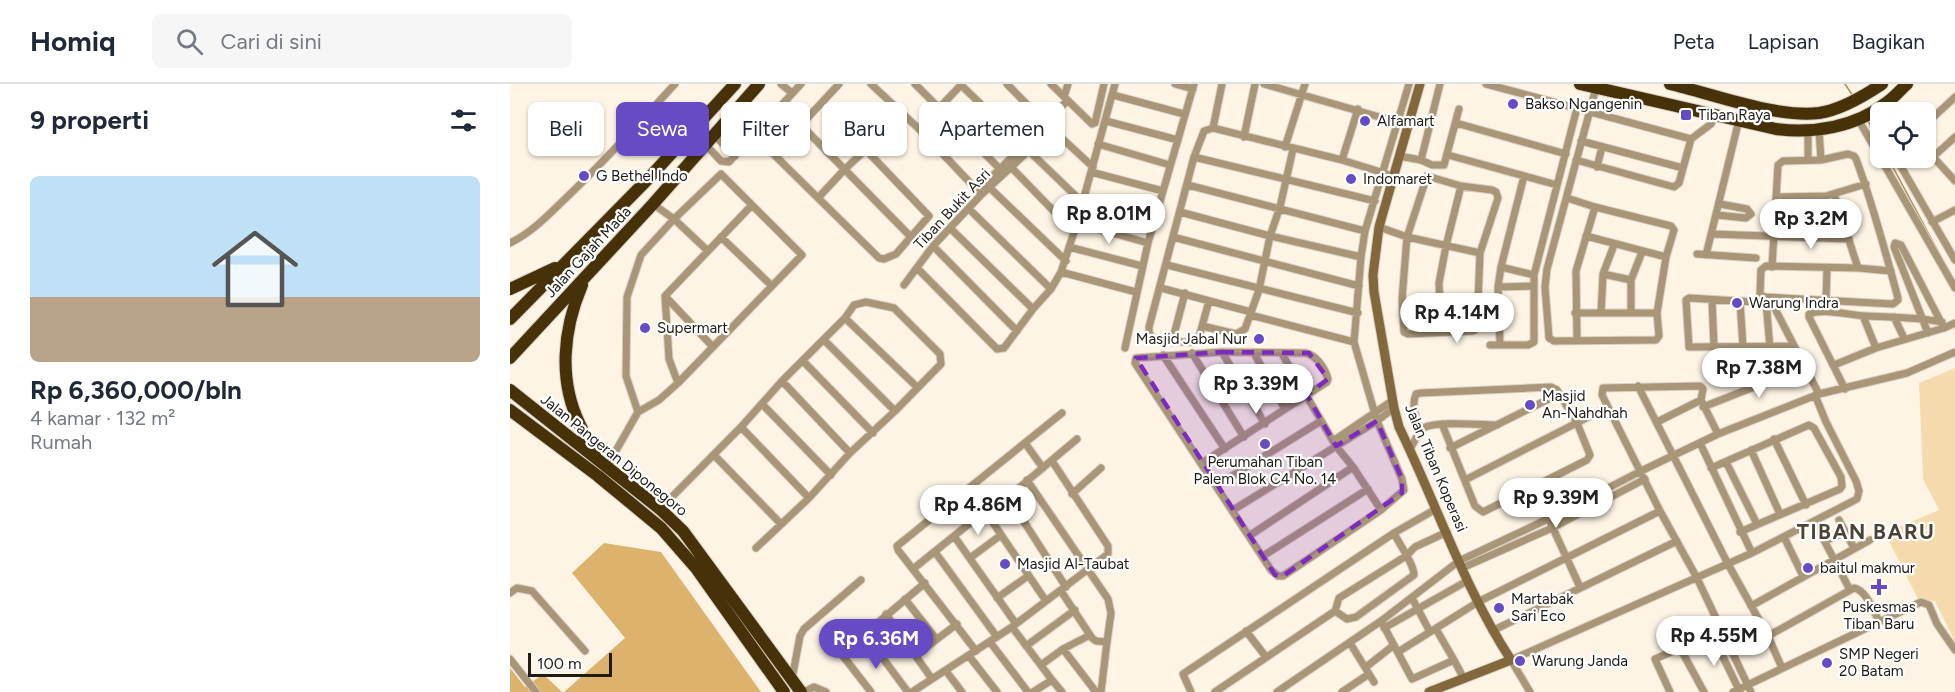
<!DOCTYPE html>
<html lang="id">
<head>
<meta charset="utf-8">
<style>
	body { margin:0; font-family:Figtree,sans-serif; background:#f6f6f7; color:#1f2937; height:100vh; display:flex; flex-direction:column; font-size:22px; white-space:nowrap }
	* { box-sizing:border-box; margin:0 }
	p { font-size:20px; color:#747a83 }
	.icon { flex:none; width:33px; height:33px; fill:none; stroke:currentColor; stroke-width:2; stroke-linecap:round; stroke-linejoin:round }
	.map { position:relative; flex:1; overflow:hidden }
	.details { display:flex; flex-direction:column; background:#fff; width:510px }
	.details>* { flex:none }
	.top-card { position:absolute; left:18px; top:18px; width:570px; height:54px; display:flex; gap:12px }
	.fabs { position:absolute; left:1360px; top:18px; display:grid; gap:12px }
	.fabs a { display:grid; place-items:center; width:66px; height:66px; border-radius:9px; background:#fff; box-shadow:0 2px 4px #0004; font-size:30px }
	.scale { position:absolute; left:18px; bottom:15px; width:84px; box-sizing:border-box; padding-left:6px; border:3px solid #1f1b15; border-top:0; font-size:16px; line-height:21px; white-space:nowrap; color:#1f1b15; -webkit-text-stroke:4px #fff; paint-order:stroke }
	.price { position:absolute; translate:-50% -51px; padding:0 14px; border-radius:21px; background:#fff; color:#222; font-size:20px; line-height:39px; filter:drop-shadow(0 2px 3px #0008) }
	.price::after { content:''; position:absolute; left:50%; top:36px; width:18px; height:14px; margin-left:-9px; background:inherit; clip-path:polygon(0 0,100% 0,50% 100%) }
	.price.current { background:#674bc4; color:#fff }
	ul { padding:0; list-style:none }
	li { display:grid; align-content:center; gap:12px; height:318px; padding:0 30px }
	li span { display:grid; place-items:center; height:186px; border-radius:9px; color:#555 }
	li>.icon { margin-inline-start:auto }
	span .icon { width:108px; height:108px; fill:#fffc; stroke-width:1 }
	li b { font-size:26px }
	h2 { display:flex; justify-content:space-between; align-items:center; height:72px; padding:0 30px; font-size:26px }
	.tag { padding:0 21px; border-radius:9px; background:#fff; box-shadow:0 2px 4px #0004; font-size:21px; line-height:54px }
	.tag.current { background:#674bc4; color:#fff }
	header { display:flex; align-items:center; gap:36px; box-sizing:border-box; height:84px; padding:0 30px; background:#fff; border-bottom:2px solid #e0e1e3 }
	header strong { font-size:28px }
	nav { display:flex; gap:33px; margin-inline-start:auto; font-size:21px }
	.search { width:420px; height:54px; background:#f6f6f7; display:flex; align-items:center; gap:15px; box-sizing:border-box; padding:0 21px; border-radius:9px; color:#747a83; font-size:22px }
	main { display:flex; flex:1; min-height:0 }
	.map>svg:first-child { display:block }
	.green { fill:#f5daae }
	.forest { fill:#ddb26c }
	.lines { fill:none; stroke-linecap:round; stroke-linejoin:round }
	.stream { stroke:#aa8b58; stroke-width:1.5 }
	.street-casing { stroke:#dad1c4; stroke-width:9 }
	.secondary-casing { stroke:#dad1c4; stroke-width:11 }
	.highway-casing { stroke:#dad1c4; stroke-width:14 }
	.street { stroke:#a99679; stroke-width:7 }
	.secondary { stroke:#83683d; stroke-width:9 }
	.highway { stroke:#463109; stroke-width:12 }
	.marked { fill:#7b2cbf; fill-opacity:0.2; stroke:#7b2cbf; stroke-width:4.5; stroke-dasharray:12 8; stroke-linejoin:round }
	.poi-dot { fill:#674bc4; stroke:#fff; stroke-width:2 }
	.labels { text-anchor:middle; stroke-width:4.5; stroke-linejoin:round; paint-order:stroke }
	.poi-label { font-size:15px; fill:#1f1b15; stroke:#fff; text-anchor:start }
	.street-label { font-size:15px; fill:#1f1b15; stroke:#fff }
	.district-label { font-size:21px; font-weight:bold; letter-spacing:1.5px; fill:#4c4334; stroke:#fff }
</style>
</head>
<body>
<header>
<strong>Homiq</strong>
<div class="search"><svg class="icon" aria-label="search" viewBox="0 0 24 24"><circle cx="10" cy="10" r="6"/><path d="M15 15l6 6"/></svg>Cari di sini</div>
<nav><a>Peta</a><a>Lapisan</a><a>Bagikan</a></nav>
</header>
<main>
<section class="details">
<h2>9 properti<svg class="icon" aria-label="filters" viewBox="0 0 24 24"><path d="M4 7h16M4 17h16"/><circle cx="9" cy="7" r="2"/><circle cx="15" cy="17" r="2"/></svg></h2>
<ul>
<li><span style="background:linear-gradient(#bfe0f5 65%,#b9a48a 0)"><svg class="icon" aria-label="home" viewBox="0 0 24 24"><path d="M3 11l9-7 9 7M6 9v11h12V9"/></svg></span><div><b>Rp 6,360,000/bln</b><p>4 kamar · 132 m²</p><p>Rumah</p></div></li>
</ul>
</section>
<div class="map">
<svg width="1445" height="608" viewBox="0 0 1445 608">
	<rect width="100%" height="100%" fill="#fef4e5"/>
	<path class="green" d="M1445 284V558L1425 517 1408 515 1375 449 1429 426 1413 395 1409 299Z"/>
	<path class="forest" d="M94 459 151 468 251 608H54L115 554 62 489Z
		M0 584 15 603 33 590 52 608H0Z"/>
	<g class="lines">
		<path class="stream" d="M1335 0 1343 12
			M1358 37 1371 60
			M1378 74 1436 182"/>
		<defs>
			<path id="street" d="M271 0 282 9
				M361 0 409 45 467 106 490 85
				M405 0 490 85 557 17
				M450 0 514 62
				M497 0 535 39
				M541 0 582 40 585 39 594 0
				M665 0 683 5
				M754 0 887 38
				M930 0 911 76 922 81H934L949 25
				M976 0 1181 55 1201 40 1205 31
				M603 11 674 30
				M554 13 558 0
				M1376 20 1384 28
				M1361 28 1371 46
				M1348 35 1445 204
				M596 37 668 56
				M946 39 1056 70
				M1416 40 1445 13
				M291 41 400 152
				M703 44 712 0
				M409 45 452 0
				M1298 46V76
				M1309 46 1311 76
				M203 50 225 72
				M244 51 369 174 374 175 386 170 419 132 357 67
				M734 53 745 0
				M1071 57 1173 84
				M195 60 211 77 219 78 291 0
				M588 60 660 81
				M775 63 795 0
				M1416 65 1445 97
				M519 67 573 119
				M317 68 363 25
				M264 70 329 0
				M938 71 1047 101
				M889 72 911 76
				M684 73 865 117
				M1423 73 1445 53
				M1386 74 1445 176
				M832 76 848 25
				M1066 76 1164 103 1169 99 1181 55
				M501 83 564 148
				M1087 83 1092 63
				M581 88 653 107
				M917 92 951 102 982 106 986 108 988 114 970 169 967 241 965 246 962 247 898 250 894 248 892 215 897 153Z
				M678 101 855 147
				M479 103 556 177
				M1324 110 1348 184
				M574 113 647 131
				M1266 113 1316 112 1356 100
				M308 114 334 86 380 43
				M1057 114 1085 123 1066 187 1067 256
				M1266 120 1328 122
				M1085 123 1161 142 1164 146 1156 173 1147 229 1149 252 1146 256 1044 257 1039 254 1035 203 1037 185 1086 4
				M459 125 541 205
				M670 128 760 152 851 173
				M1207 131 1236 134 1241 130 1237 125 1210 120
				M1422 138 1445 126
				M567 139 638 159
				M869 143 897 153 970 169
				M440 144 523 225
				M1202 150 1339 155
				M1076 152 1156 173
				M211 153 262 202
				M663 153 849 202
				M0 159C23 148 39 130 57 113 95 77 130 38 165 0
				M423 162 507 247
				M559 163 632 182
				M1187 170 1246 174
				M1196 171 1229 36
				M657 181 848 229
				M991 183 1024 191
				M1262 183 1268 81 1273 77 1311 76 1338 70 1344 72 1346 75C1363 120 1375 167 1388 214V216L1383 220 1255 213 1250 210 1251 186 1256 182 1348 184 1381 187
				M407 184 487 265 494 264 523 225 541 205 551 188 567 139 605 0
				M551 188 626 208
				M1093 190 1121 196
				M394 201 423 162 470 112 540 47 543 46 583 83
				M988 203 1023 202
				M651 204 741 228
				M155 212 203 263
				M1316 215 1317 185
				M1202 216 1204 262
				M699 217 689 253 684 258H662L642 254 639 248V243L684 73 694 47 703 44 832 76 877 90
				M1230 217 1233 263
				M1256 218 1260 264
				M1065 229H1147
				M1091 229 1093 190 1104 161
				M1121 229V196L1132 168
				M740 231 844 258
				M1353 232 1366 264
				M1384 233 1394 254
				M335 234 407 303
				M692 242 726 250 735 245 749 206 760 152 770 123 783 65
				M931 248 929 199 936 162 951 102
				M1418 249 1384 163 1385 159 1391 161 1434 244
				M314 256 385 327
				M662 258 675 209
				M990 260 988 203 991 183 1014 92
				M980 261H1018L1024 258V191L1067 24
				M1284 262 1179 263 1176 216 1179 214 1262 219 1309 310
				M615 264 638 159 684 0
				M712 268 755 340
				M682 269 734 353
				M744 269 775 325
				M772 270 826 362 843 383 871 426
				M653 271 715 365
				M293 277 363 349
				M1324 281 1366 264 1434 244 1445 239
				M272 297 340 369
				M168 299 159 275 155 212 198 167
				M1128 302 1218 480 1258 552 1272 584
				M1335 305 1299 233V230C1316 224 1337 231 1356 232 1381 233 1407 233 1432 238
				M252 320 321 391
				M1193 323 1295 283
				M128 328 149 316 168 299 292 171 211 90 164 135 143 120
				M1147 338 1191 316
				M231 343 299 414
				M911 346C906 335 901 322 906 310L911 309 1041 303 1047 306 1067 339 1080 371 1077 376 973 428 965 422 932 340
				M1208 350 1191 316 1193 305 1190 302 1093 304 1092 311 1150 427 1187 494 1241 608
				M1264 355 1296 421
				M823 357 882 317
				M515 359 533 384
				M1190 359 1242 469
				M940 364 1049 310
				M900 365C904 359 907 350 912 345 922 336 973 341 987 341
				M1241 366 1270 430
				M204 371 271 440
				M1216 378 1247 440
				M692 379 817 298 818 295C815 284 807 272 796 269L712 268 626 274 625 279 761 486 768 492H773L871 426 894 406 892 395 867 337 844 258 851 173 855 147 899 0
				M96 384 128 328 116 292 117 213 131 171 164 135 198 167 242 121
				M1201 384 1299 341 1304 344 1331 393 1332 402 1330 405 1230 448
				M517 396 598 515 601 529 597 558 586 557 582 554 551 507
				M955 396 1098 323
				M1026 401 1043 433
				M706 402 811 337
				M456 406 475 427 536 517
				M562 410 591 384
				M498 413 556 503
				M150 425 231 343 272 297 335 234 344 221 356 218 384 224 430 270 431 280 385 327 340 369 299 414 246 464
				M723 426 867 337 884 324
				M1329 436 1344 464
				M1304 437 1340 506
				M1041 440 1070 503
				M884 449C889 460 904 480 904 491L846 533 837 535 825 527 829 514 896 472 905 463 937 448
				M444 452 506 540
				M739 452 843 383
				M1274 453 1293 492
				M1315 457 1335 448
				M425 468 487 553
				M753 472 858 405
				M460 474 491 451
				M952 484 1042 444 1135 395
				M403 485 475 427 498 413 567 355
				M0 509 7 504 22 507 75 567
				M487 514 518 492
				M902 514 920 548
				M395 515 426 555
				M1241 522 1360 456
				M376 530 422 595
				M871 537 902 595 944 576 954 595
				M502 543 542 596 523 608
				M874 544 957 497
				M926 545 944 576
				M736 547 756 573
				M982 547 1167 457
				M354 549 398 608
				M1202 550 1230 608
				M1258 552 1344 504C1356 506 1363 526 1369 537
				M480 558 518 608
				M840 559 864 598
				M516 562 565 526
				M553 565 586 608
				M466 567 388 466 387 462 552 329
				M888 568 968 518 1150 427
				M406 571 447 540
				M459 572 487 608
				M0 575 26 608
				M531 581 553 565 580 551
				M856 583 884 561
				M436 587 452 608
				M282 595 290 552 294 545 351 496
				M542 596 552 608
				M294 608 304 603 316 608
				M361 608 333 572V568L415 499
				M402 608 502 543 598 470V462L542 377
				M591 608 597 558
				M681 608 673 590 884 449 926 425
				M705 608 825 527
				M767 608 871 537 949 477 1038 435 1131 387 1208 350 1309 310 1397 289 1445 268
				M832 608 859 590
				M1020 608 1001 576 1242 469 1347 415 1349 407 1346 397 1316 338 1305 311
				M1160 608 1145 575 1170 564 1194 608
				M1223 608 1411 518 1419 521 1427 540 1445 566"/>
			<path id="secondary" d="M910 0 869 143 863 191 864 208 884 324 889 343C927 421 954 504 1001 576L919 608"/>
			<path id="highway" d="M1070 0 1266 45C1303 50 1346 43 1376 19 1384 14 1390 6 1397 0
				M1160 0C1203 10 1265 34 1309 29 1331 26 1354 12 1372 0
				M72 201C53 246 48 296 70 341 75 351 78 361 85 370
				M0 205 45 184
				M0 235 138 95 225 0
				M0 274 143 120 249 0
				M0 306 150 425 173 447 291 608
				M0 326 88 392 151 444 186 484 274 608"/>
		</defs>
		<use href="#street" class="street-casing"/>
		<use href="#secondary" class="secondary-casing"/>
		<use href="#highway" class="highway-casing"/>
		<use href="#street" class="street"/>
		<use href="#secondary" class="secondary"/>
		<use href="#highway" class="highway"/>
	</g>
	<path class="marked" d="M712 268 799 269 818 295 797 311 826 362 867 337 892 395V409L773 492 765 491 626 274Z"/>
	<g class="poi-dot">
		<circle cx="1003" cy="20" r="6"/>
		<rect x="1170" y="25" width="12" height="12" rx="3"/>
		<circle cx="855" cy="37" r="6"/>
		<circle cx="74" cy="92" r="6"/>
		<circle cx="841" cy="95" r="6"/>
		<circle cx="1227" cy="219" r="6"/>
		<circle cx="135" cy="244" r="6"/>
		<circle cx="749" cy="255" r="6"/>
		<circle cx="1020" cy="321" r="6"/>
		<circle cx="755" cy="360" r="6"/>
		<circle cx="495" cy="480" r="6"/>
		<circle cx="1298" cy="484" r="6"/>
		<path d="M1366 494h6v6h6v6h-6v6h-6v-6h-6v-6h6z"/>
		<circle cx="989" cy="524" r="6"/>
		<circle cx="1010" cy="577" r="6"/>
		<circle cx="1317" cy="579" r="6"/>
	</g>
	<g class="labels">
		<g class="poi-label">
			<text x="1015" y="25">Bakso Ngangenin</text>
			<text x="1188" y="36">Tiban Raya</text>
			<text x="867" y="42">Alfamart</text>
			<text x="86" y="97">G Bethel Indo</text>
			<text x="853" y="100">Indomaret</text>
			<text x="1239" y="224">Warung Indra</text>
			<text x="147" y="249">Supermart</text>
			<text x="737" y="260" text-anchor="end">Masjid Jabal Nur</text>
			<text x="1032" y="317">Masjid<tspan x="1032" dy="17">An-Nahdhah</tspan></text>
			<text x="755" y="383" text-anchor="middle">Perumahan Tiban<tspan x="755" dy="17">Palem Blok C4 No. 14</tspan></text>
			<text x="507" y="485">Masjid Al-Taubat</text>
			<text x="1310" y="489">baitul makmur</text>
			<text x="1001" y="520">Martabak<tspan x="1001" dy="17">Sari Eco</tspan></text>
			<text x="1369" y="528" text-anchor="middle">Puskesmas<tspan x="1369" dy="17">Tiban Baru</tspan></text>
			<text x="1329" y="575">SMP Negeri<tspan x="1329" dy="17">20 Batam</tspan></text>
			<text x="1022" y="582">Warung Janda</text>
		</g>
		<g class="street-label">
			<text transform="translate(442 125) rotate(-47)" y="5">Tiban Bukit Asri</text>
			<text transform="translate(78 168) rotate(-47)" y="5">Jalan Gajah Mada</text>
			<text transform="translate(104 371) rotate(39)" y="5">Jalan Pangeran Diponegoro</text>
			<text transform="translate(926 384) rotate(67)" y="5">Jalan Tiban Koperasi</text>
		</g>
		<g class="district-label">
			<text x="1356" y="455">TIBAN BARU</text>
		</g>
	</g>
</svg>
<div class="fabs">
<a><svg class="icon" aria-label="locate" viewBox="0 0 24 24"><circle cx="12" cy="12" r="6"/><path d="M12 2v4M12 18v4M2 12h4M18 12h4"/></svg></a>
</div>
<div class="scale">100 m</div>
<b class="price" style="left:599px;top:161px">Rp 8.01M</b>
<b class="price" style="left:1301px;top:166px">Rp 3.2M</b>
<b class="price" style="left:947px;top:260px">Rp 4.14M</b>
<b class="price" style="left:1249px;top:315px">Rp 7.38M</b>
<b class="price" style="left:746px;top:331px">Rp 3.39M</b>
<b class="price" style="left:1046px;top:445px">Rp 9.39M</b>
<b class="price" style="left:468px;top:452px">Rp 4.86M</b>
<b class="price" style="left:1204px;top:583px">Rp 4.55M</b>
<b class="price current" style="left:366px;top:586px">Rp 6.36M</b>
<div class="top-card">
<a class="tag">Beli</a>
<a class="tag current">Sewa</a>
<a class="tag">Filter</a>
<a class="tag">Baru</a>
<a class="tag">Apartemen</a>
</div>
</div>
</main>
</body>
</html>
